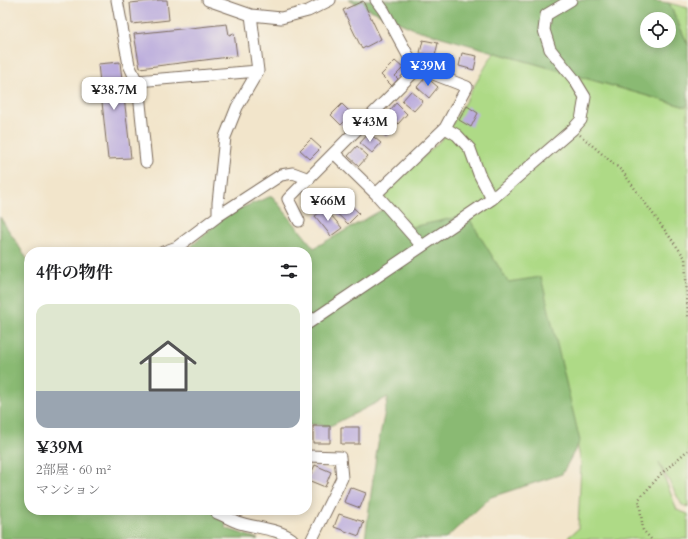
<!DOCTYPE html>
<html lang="ja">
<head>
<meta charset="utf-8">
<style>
	body { margin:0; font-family:Cardo,"Noto Serif JP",serif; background:#f6f6f6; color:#202124; height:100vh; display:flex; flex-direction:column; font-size:15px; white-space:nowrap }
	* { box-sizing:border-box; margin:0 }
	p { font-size:13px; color:#757577 }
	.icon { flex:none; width:22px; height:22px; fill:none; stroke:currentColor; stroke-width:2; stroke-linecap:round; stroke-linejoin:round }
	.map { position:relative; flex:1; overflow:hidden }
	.side { position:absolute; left:24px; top:247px; width:288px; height:268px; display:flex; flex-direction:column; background:#fff; border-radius:16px; box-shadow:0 2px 10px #0003 }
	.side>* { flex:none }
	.buttons { position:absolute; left:640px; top:12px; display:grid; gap:8px }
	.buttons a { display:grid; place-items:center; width:36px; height:36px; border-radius:50%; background:#fff; box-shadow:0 2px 10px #0003; font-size:20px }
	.price { position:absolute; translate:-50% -34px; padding:0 9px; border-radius:8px; background:#fff; color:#222; font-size:13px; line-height:26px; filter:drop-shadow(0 1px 2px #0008) }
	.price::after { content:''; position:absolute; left:50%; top:24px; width:12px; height:9px; margin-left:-6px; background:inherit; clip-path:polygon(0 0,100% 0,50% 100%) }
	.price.active { background:#2563eb; color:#fff }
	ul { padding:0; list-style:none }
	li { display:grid; align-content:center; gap:8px; height:212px; padding:0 12px }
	li span { display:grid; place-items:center; height:124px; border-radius:12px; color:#555 }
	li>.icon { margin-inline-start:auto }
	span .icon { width:72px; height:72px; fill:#fffc; stroke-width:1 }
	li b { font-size:17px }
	h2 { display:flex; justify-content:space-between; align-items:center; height:48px; padding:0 12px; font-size:17px }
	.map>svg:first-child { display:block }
	.green { fill:#aeda86; stroke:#748252 }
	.forest { fill:#8aba73; stroke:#627248; fill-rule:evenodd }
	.building { fill:#bcaddd }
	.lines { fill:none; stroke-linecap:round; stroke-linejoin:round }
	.street-casing { stroke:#7b6b5b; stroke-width:13 }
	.path { stroke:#7b6b5b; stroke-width:2.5; stroke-dasharray:1 3; stroke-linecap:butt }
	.street { stroke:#fff; stroke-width:11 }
</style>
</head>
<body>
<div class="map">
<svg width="688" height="539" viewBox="0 0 688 539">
	<rect width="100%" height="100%" fill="#f7f3e8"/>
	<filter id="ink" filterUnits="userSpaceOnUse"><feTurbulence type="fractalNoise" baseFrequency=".025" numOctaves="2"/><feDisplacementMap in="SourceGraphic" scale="8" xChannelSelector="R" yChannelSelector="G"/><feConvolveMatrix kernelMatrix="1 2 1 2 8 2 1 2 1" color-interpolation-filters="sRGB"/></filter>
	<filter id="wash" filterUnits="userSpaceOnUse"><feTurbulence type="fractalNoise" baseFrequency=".012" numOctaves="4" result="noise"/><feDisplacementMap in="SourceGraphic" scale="16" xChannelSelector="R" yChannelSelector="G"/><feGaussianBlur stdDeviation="0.9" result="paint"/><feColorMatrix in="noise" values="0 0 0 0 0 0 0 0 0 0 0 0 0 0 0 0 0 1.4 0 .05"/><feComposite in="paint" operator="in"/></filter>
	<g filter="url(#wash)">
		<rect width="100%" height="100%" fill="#f2e5cb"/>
		<path class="green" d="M669 3 688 8V45Z
			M494 52 686 107 688 102V507L682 505 659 463 677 510 688 514V539H566L578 529 581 464 568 393 508 282 467 216 412 227 383 196 445 136Z"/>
		<path class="forest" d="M348 0H648L669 3 688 45V104L686 107 414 29ZM647 19H669V41H647Z
			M272 196 314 248 387 207 412 227 467 215 508 282 541 277 580 441 562 474 491 497 445 539H365L377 449 388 397 330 426 307 424V252H185L228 213Z
			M0 217 29 262V510H229L225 528 258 539H0Z"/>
		<g id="blocks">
			<path class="building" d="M160 0H167L169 20 132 24 130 3Z
				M363 1 381 39 362 49 343 10Z
				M227 24 229 35 234 33 237 56 140 68 134 34Z
				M423 40 438 43 435 56 420 53Z
				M462 53 477 56 474 70 459 66Z
				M395 61 403 68 395 76 398 79 392 86 381 75Z
				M120 62 131 158 108 159 98 64Z
				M426 77 438 87 429 98 417 87Z
				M411 91 423 101 414 111 402 101Z
				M396 103 407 114 398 124 387 114Z
				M342 104 352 114 341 125 331 115Z
				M467 106 478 113 471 127 459 120Z
				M384 117 395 127 387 137 375 127Z
				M369 133 381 143 372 153 360 143Z
				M311 139 321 148 310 159 300 150Z
				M357 146 368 156 359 166 348 156Z
				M339 194 359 213 348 224 328 205Z
				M325 208 342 228 331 236 315 216Z
				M313 426H330V443H313Z
				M341 427H359V444H341Z
				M315 465 331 472 325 487 308 480Z
				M350 487 366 493 360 508 344 502Z
				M339 514 364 522 359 536 334 527Z"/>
		</g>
	</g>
	<g filter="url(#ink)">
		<use href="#blocks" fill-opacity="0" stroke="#7b6b5b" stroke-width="1"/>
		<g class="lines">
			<defs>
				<path id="street" d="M117 0 129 65 138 84 146 162
					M208 0 251 15
					M376 0 384 11 410 59 418 68 467 87 445 128 376 194 422 246
					M137 81 258 71
					M445 128 457 135 470 149 479 174 492 199
					M334 153 376 194
					M218 216 281 175 293 173 309 179
					M299 221 288 199 418 68
					M163 252 177 247 218 216V203L225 137 237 107 258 71 251 15 281 18 308 11 330 0
					M307 324 492 199 573 129 581 120 585 97 574 79 557 58 550 49 544 30 546 15 571 0
					M307 456 340 457 342 478 312 539
					M216 510 217 513C224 516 230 519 237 522 254 528 277 528 292 539"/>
			</defs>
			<use href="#street" class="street-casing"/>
			<path class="path" d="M580 135 622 171 685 258 688 317
				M651 539 643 530 639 499 662 473 688 450"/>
			<use href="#street" class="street"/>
		</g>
	</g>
</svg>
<div class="buttons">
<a><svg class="icon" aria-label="locate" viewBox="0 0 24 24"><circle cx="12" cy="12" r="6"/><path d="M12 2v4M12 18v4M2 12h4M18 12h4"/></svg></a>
</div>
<b class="price active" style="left:428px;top:87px">¥39M</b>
<b class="price" style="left:114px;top:111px">¥38.7M</b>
<b class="price" style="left:370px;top:143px">¥43M</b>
<b class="price" style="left:328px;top:222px">¥66M</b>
<section class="side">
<h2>4件の物件<svg class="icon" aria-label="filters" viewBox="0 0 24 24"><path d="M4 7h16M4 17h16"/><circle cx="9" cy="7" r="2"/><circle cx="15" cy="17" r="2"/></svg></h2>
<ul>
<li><span style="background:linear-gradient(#dfe7d0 70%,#9aa5b1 0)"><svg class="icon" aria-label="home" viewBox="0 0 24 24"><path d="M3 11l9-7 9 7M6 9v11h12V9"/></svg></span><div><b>¥39M</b><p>2部屋 · 60 m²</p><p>マンション</p></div></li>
</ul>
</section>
</div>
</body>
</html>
